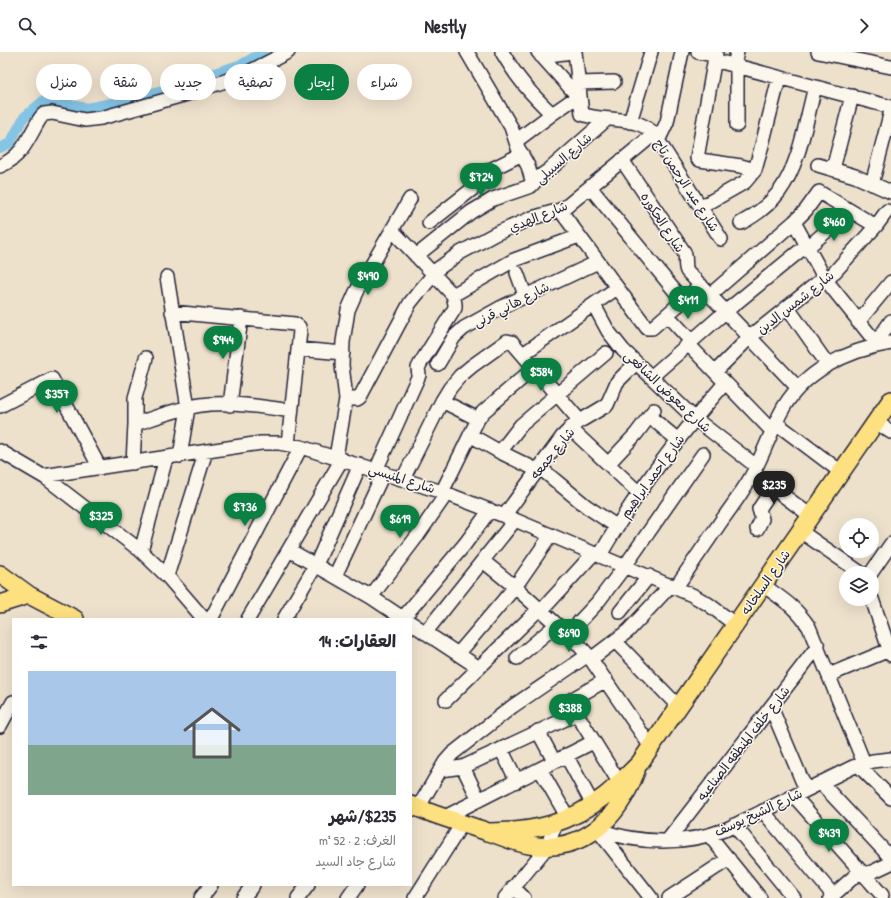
<!DOCTYPE html>
<html lang="ar">
<head>
<meta charset="utf-8">
<style>
	body { margin:0; font-family:"Patrick Hand","Playpen Sans Arabic",sans-serif; background:#f7f7f7; color:#2b2b33; direction:rtl; height:100vh; display:flex; flex-direction:column; font-size:15px; white-space:nowrap }
	* { box-sizing:border-box; margin:0 }
	p { font-size:13px; color:#7c7c81 }
	.icon { flex:none; width:22px; height:22px; fill:none; stroke:currentColor; stroke-width:2; stroke-linecap:round; stroke-linejoin:round }
	.map { position:relative; flex:1; overflow:hidden; direction:ltr }
	.details { position:absolute; left:12px; top:566px; width:400px; height:268px; display:flex; flex-direction:column; background:#fff; border-radius:0px; box-shadow:0 4px 16px #0002; direction:rtl }
	.details>* { flex:none }
	.banner { position:absolute; left:12px; top:12px; width:400px; height:36px; direction:rtl; display:flex; gap:8px }
	.fabs { position:absolute; left:839px; top:466px; display:grid; gap:8px }
	.fabs a { display:grid; place-items:center; width:40px; height:40px; border-radius:50%; background:#fff; box-shadow:0 4px 16px #0002; font-size:20px }
	.price { position:absolute; translate:-50% -34px; padding:0 9px; border-radius:14px; background:#0b8043; color:#fff; font-size:13px; line-height:26px; filter:drop-shadow(0 1px 2px #0008) }
	.price::after { content:''; position:absolute; left:50%; top:24px; width:12px; height:9px; margin-left:-6px; background:inherit; clip-path:polygon(0 0,100% 0,50% 100%) }
	.price.active { background:#222; color:#fff }
	ul { padding:0; list-style:none }
	li { display:grid; align-content:center; gap:8px; height:212px; padding:0 16px }
	li span { display:grid; place-items:center; height:124px; border-radius:0px; color:#555 }
	li>.icon { margin-inline-start:auto }
	span .icon { width:72px; height:72px; fill:#fffc; stroke-width:1 }
	li b { font-size:17px }
	h2 { display:flex; justify-content:space-between; align-items:center; height:48px; padding:0 16px; font-size:17px }
	.pill { padding:0 14px; border-radius:18px; background:#fff; box-shadow:0 4px 16px #0002; font-size:14px; line-height:36px }
	.pill.active { background:#0b8043; color:#fff }
	header { display:flex; justify-content:space-between; align-items:center; height:52px; padding:0 16px; background:#fff; font-size:18px; font-weight:700 }
	.map>svg:first-child { display:block }
	.lines { fill:none; stroke-linecap:round; stroke-linejoin:round }
	.canal { stroke:#84c4e5; stroke-width:10 }
	.minor-casing { stroke:#22223b; stroke-width:16 }
	.major-casing { stroke:#22223b; stroke-width:20 }
	.minor { stroke:#fbf7ec; stroke-width:13 }
	.major { stroke:#fde080; stroke-width:17 }
	.labels { text-anchor:middle; stroke-width:3; stroke-linejoin:round; paint-order:stroke }
	.street-label { font-size:13px; fill:#22223b; stroke:#fbf7ec }
</style>
</head>
<body>
<header><svg class="icon" aria-label="forward" viewBox="0 0 24 24"><path d="M9 5l7 7-7 7"/></svg>Nestly<svg class="icon" aria-label="search" viewBox="0 0 24 24"><circle cx="10" cy="10" r="6"/><path d="M15 15l6 6"/></svg></header>
<div class="map">
<svg width="891" height="846" viewBox="0 0 891 846">
	<rect width="100%" height="100%" fill="#eee1cc"/>
	<filter id="ink" filterUnits="userSpaceOnUse"><feTurbulence type="fractalNoise" baseFrequency=".025" numOctaves="2"/><feDisplacementMap in="SourceGraphic" scale="8" xChannelSelector="R" yChannelSelector="G"/><feConvolveMatrix kernelMatrix="1 2 1 2 8 2 1 2 1" color-interpolation-filters="sRGB"/></filter>
	<g filter="url(#ink)">
		<g class="lines">
			<path class="canal" d="M0 96 10 91 24 65 44 48 87 56 126 48 166 37 242 12 263 0"/>
			<defs>
				<path id="minor" d="M467 0 511 75 518 96 528 114 533 132
					M502 0C517 26 530 41 552 62
					M538 0 580 47
					M575 0 582 62C605 71 636 62 654 82L721 187
					M698 0 715 3
					M716 0 697 106 700 108 741 114 755 118
					M818 0 891 15
					M541 4 572 0
					M714 8 891 55
					M734 14 737 0
					M737 14V73
					M578 31 614 30
					M630 70 651 0
					M516 89 552 62 578 44
					M658 89 667 70 682 0
					M622 108 684 200C687 206 684 213 687 219L798 336
					M818 113 855 124 891 140
					M0 114C19 106 26 92 35 75 38 70 40 65 44 62L52 61 85 68 101 66 187 42 243 23 288 0
					M833 117 852 44
					M872 132 891 59
					M590 135 683 249
					M701 155 745 130 755 118 762 93 779 26
					M560 158 647 276H652L701 233
					M794 170 825 227 878 293
					M429 171 475 135 488 119 522 102
					M741 171C756 163 769 153 779 140 800 112 806 68 815 35
					M392 178 453 243
					M808 195 843 165
					M416 204 471 160 493 147 531 134 539 125 549 118 607 67
					M432 221 460 201 495 182 532 166 560 158 567 154 654 82
					M517 221 525 243
					M167 225 188 356 180 404
					M710 243 794 170 806 158 819 140 876 174
					M594 253 608 279 623 298 694 366 756 414
					M788 256 828 313
					M172 260 295 272 299 275 300 279 288 392
					M667 263 691 289
					M858 270 891 230
					M876 291 891 269
					M688 292 772 379
					M298 297 343 301
					M523 302 617 236
					M438 312 454 285 464 276 502 255 598 210
					M715 320 749 286 821 228 831 224 876 174 887 159
					M651 325 725 260 807 193
					M346 347 342 313 343 290 348 258 356 240 410 147
					M442 349 478 367
					M230 353 241 266
					M0 354 52 327 100 416
					M649 364 678 388
					M876 370 891 380
					M776 371 841 420
					M135 372C157 365 179 356 201 353 227 349 265 355 291 359
					M570 376 639 441
					M470 383 500 400 537 418
					M0 399 46 426 141 499 167 524 204 567
					M500 400 521 373 606 301
					M336 405 346 347H357L360 345 410 251 418 241 434 222
					M133 411 135 372V346L146 306
					M608 412 636 382 654 358
					M539 415 586 454 616 474
					M376 418 419 323 418 316 420 312 455 256V252L453 243 514 208 579 184
					M753 421 811 464
					M43 424 261 391H279L301 395 442 440 515 468 692 543 708 552 736 573
					M403 427 442 349 450 336 460 324 472 314 507 289 512 290 580 369
					M442 440 478 367 483 360 534 316
					M504 464 562 385 575 372 607 353 617 330 636 311
					M757 477 762 467 759 457 773 436
					M800 479 861 521
					M289 498 371 545 404 567
					M141 499 166 406
					M600 503C635 442 679 384 725 331
					M483 509 515 535 575 589 588 603 651 695
					M871 521 891 492
					M167 524 206 399
					M335 524 384 420
					M763 533C782 547 795 554 809 575L864 711
					M676 535C691 513 707 490 722 468 731 456 740 443 748 430 761 409 769 384 780 362 801 320 847 298 891 291
					M371 545 418 483 447 441
					M872 547 891 603
					M541 559 594 501
					M620 560 649 524
					M403 566 465 492 490 458
					M211 567 301 395
					M248 567 342 407
					M284 567 316 513 360 413
					M411 571 479 616
					M425 581 515 468
					M567 583 597 551 625 514 703 402
					M615 589 679 655
					M458 602 515 535 551 483
					M517 606 556 573
					M591 607 628 579 671 533
					M829 623 889 598 891 596
					M606 628 571 648 570 651 624 738
					M446 648 539 557
					M771 655 806 738
					M0 674 13 650
					M538 679 554 709
					M501 697 517 729
					M566 703 593 753
					M858 713 891 746
					M463 715 479 748
					M540 717 568 766
					M440 718 463 715 576 662
					M821 731 891 806
					M794 744 882 843
					M418 756 445 710 452 702 513 654 588 603
					M763 759 833 843
					M443 766 593 690
					M734 773 794 846
					M597 777C639 793 686 793 727 777L853 715 873 709 891 707
					M597 777 651 846
					M709 783 760 846
					M668 788 818 594
					M513 835 524 846
					M201 846 211 833
					M243 846 253 833
					M298 846 308 833
					M348 846 357 833
					M415 846 462 772
					M505 846 547 795 556 771
					M669 846 729 807
					M830 846 856 823 872 820 891 811"/>
				<path id="major" d="M0 522 29 543 75 567
					M0 552 29 543
					M411 753C436 764 462 771 488 780 502 784 515 791 529 793 583 802 618 767 636 719
					M489 780C534 780 570 772 606 743 618 734 628 722 639 712L891 348"/>
			</defs>
			<use href="#minor" class="minor-casing"/>
			<use href="#major" class="major-casing"/>
			<use href="#minor" class="minor"/>
			<use href="#major" class="major"/>
		</g>
	</g>
	<g class="labels">
		<g class="street-label">
			<text transform="translate(563 106) rotate(-41)" y="5">شارع السبيلى</text>
			<text transform="translate(687 133) rotate(57)" y="5">شارع عبد الرحمن تاج</text>
			<text transform="translate(538 164) rotate(-22)" y="5">شارع الهدي</text>
			<text transform="translate(663 170) rotate(57)" y="5">شارع الحكوره</text>
			<text transform="translate(795 250) rotate(-38)" y="5">شارع شمس الدين</text>
			<text transform="translate(511 252) rotate(-27)" y="5">شارع هاني قرنى</text>
			<text transform="translate(668 339) rotate(43)" y="5">شارع معوض الشافعى</text>
			<text transform="translate(552 401) rotate(-51)" y="5">شارع جمعه</text>
			<text transform="translate(652 424) rotate(-54)" y="5">شارع احمد ابراهيم</text>
			<text transform="translate(402 426) rotate(18)" y="5">شارع المنيسي</text>
			<text transform="translate(765 530) rotate(-55)" y="5">شارع السلخانه</text>
			<text transform="translate(743 691) rotate(-52)" y="5">شارع خلف المنطقه الصناعيه</text>
			<text transform="translate(758 760) rotate(-25)" y="5">شارع الشيخ يوسف</text>
		</g>
	</g>
</svg>
<div class="fabs">
<a><svg class="icon" aria-label="locate" viewBox="0 0 24 24"><circle cx="12" cy="12" r="6"/><path d="M12 2v4M12 18v4M2 12h4M18 12h4"/></svg></a>
<a><svg class="icon" aria-label="layers" viewBox="0 0 24 24"><path d="M12 4l9 5-9 5-9-5zM3 14l9 5 9-5"/></svg></a>
</div>
<b class="price" style="left:481px;top:145px">$724</b>
<b class="price" style="left:834px;top:190px">$460</b>
<b class="price" style="left:368px;top:244px">$490</b>
<b class="price" style="left:688px;top:268px">$411</b>
<b class="price" style="left:223px;top:308px">$944</b>
<b class="price" style="left:541px;top:340px">$584</b>
<b class="price" style="left:57px;top:362px">$357</b>
<b class="price active" style="left:774px;top:453px">$235</b>
<b class="price" style="left:245px;top:475px">$736</b>
<b class="price" style="left:101px;top:484px">$325</b>
<b class="price" style="left:400px;top:487px">$619</b>
<b class="price" style="left:569px;top:601px">$690</b>
<b class="price" style="left:570px;top:676px">$388</b>
<b class="price" style="left:829px;top:801px">$439</b>
<div class="banner">
<a class="pill">شراء</a>
<a class="pill active">إيجار</a>
<a class="pill">تصفية</a>
<a class="pill">جديد</a>
<a class="pill">شقة</a>
<a class="pill">منزل</a>
</div>
<section class="details">
<h2>العقارات: 14<svg class="icon" aria-label="filters" viewBox="0 0 24 24"><path d="M4 7h16M4 17h16"/><circle cx="9" cy="7" r="2"/><circle cx="15" cy="17" r="2"/></svg></h2>
<ul>
<li><span style="background:linear-gradient(#a9c7e8 60%,#7fa58c 0)"><svg class="icon" aria-label="home" viewBox="0 0 24 24"><path d="M3 11l9-7 9 7M6 9v11h12V9"/></svg></span><div><b>$235/شهر</b><p>الغرف: 2 · 52 m²</p><p>شارع جاد السيد</p></div></li>
</ul>
</section>
</div>
</body>
</html>
